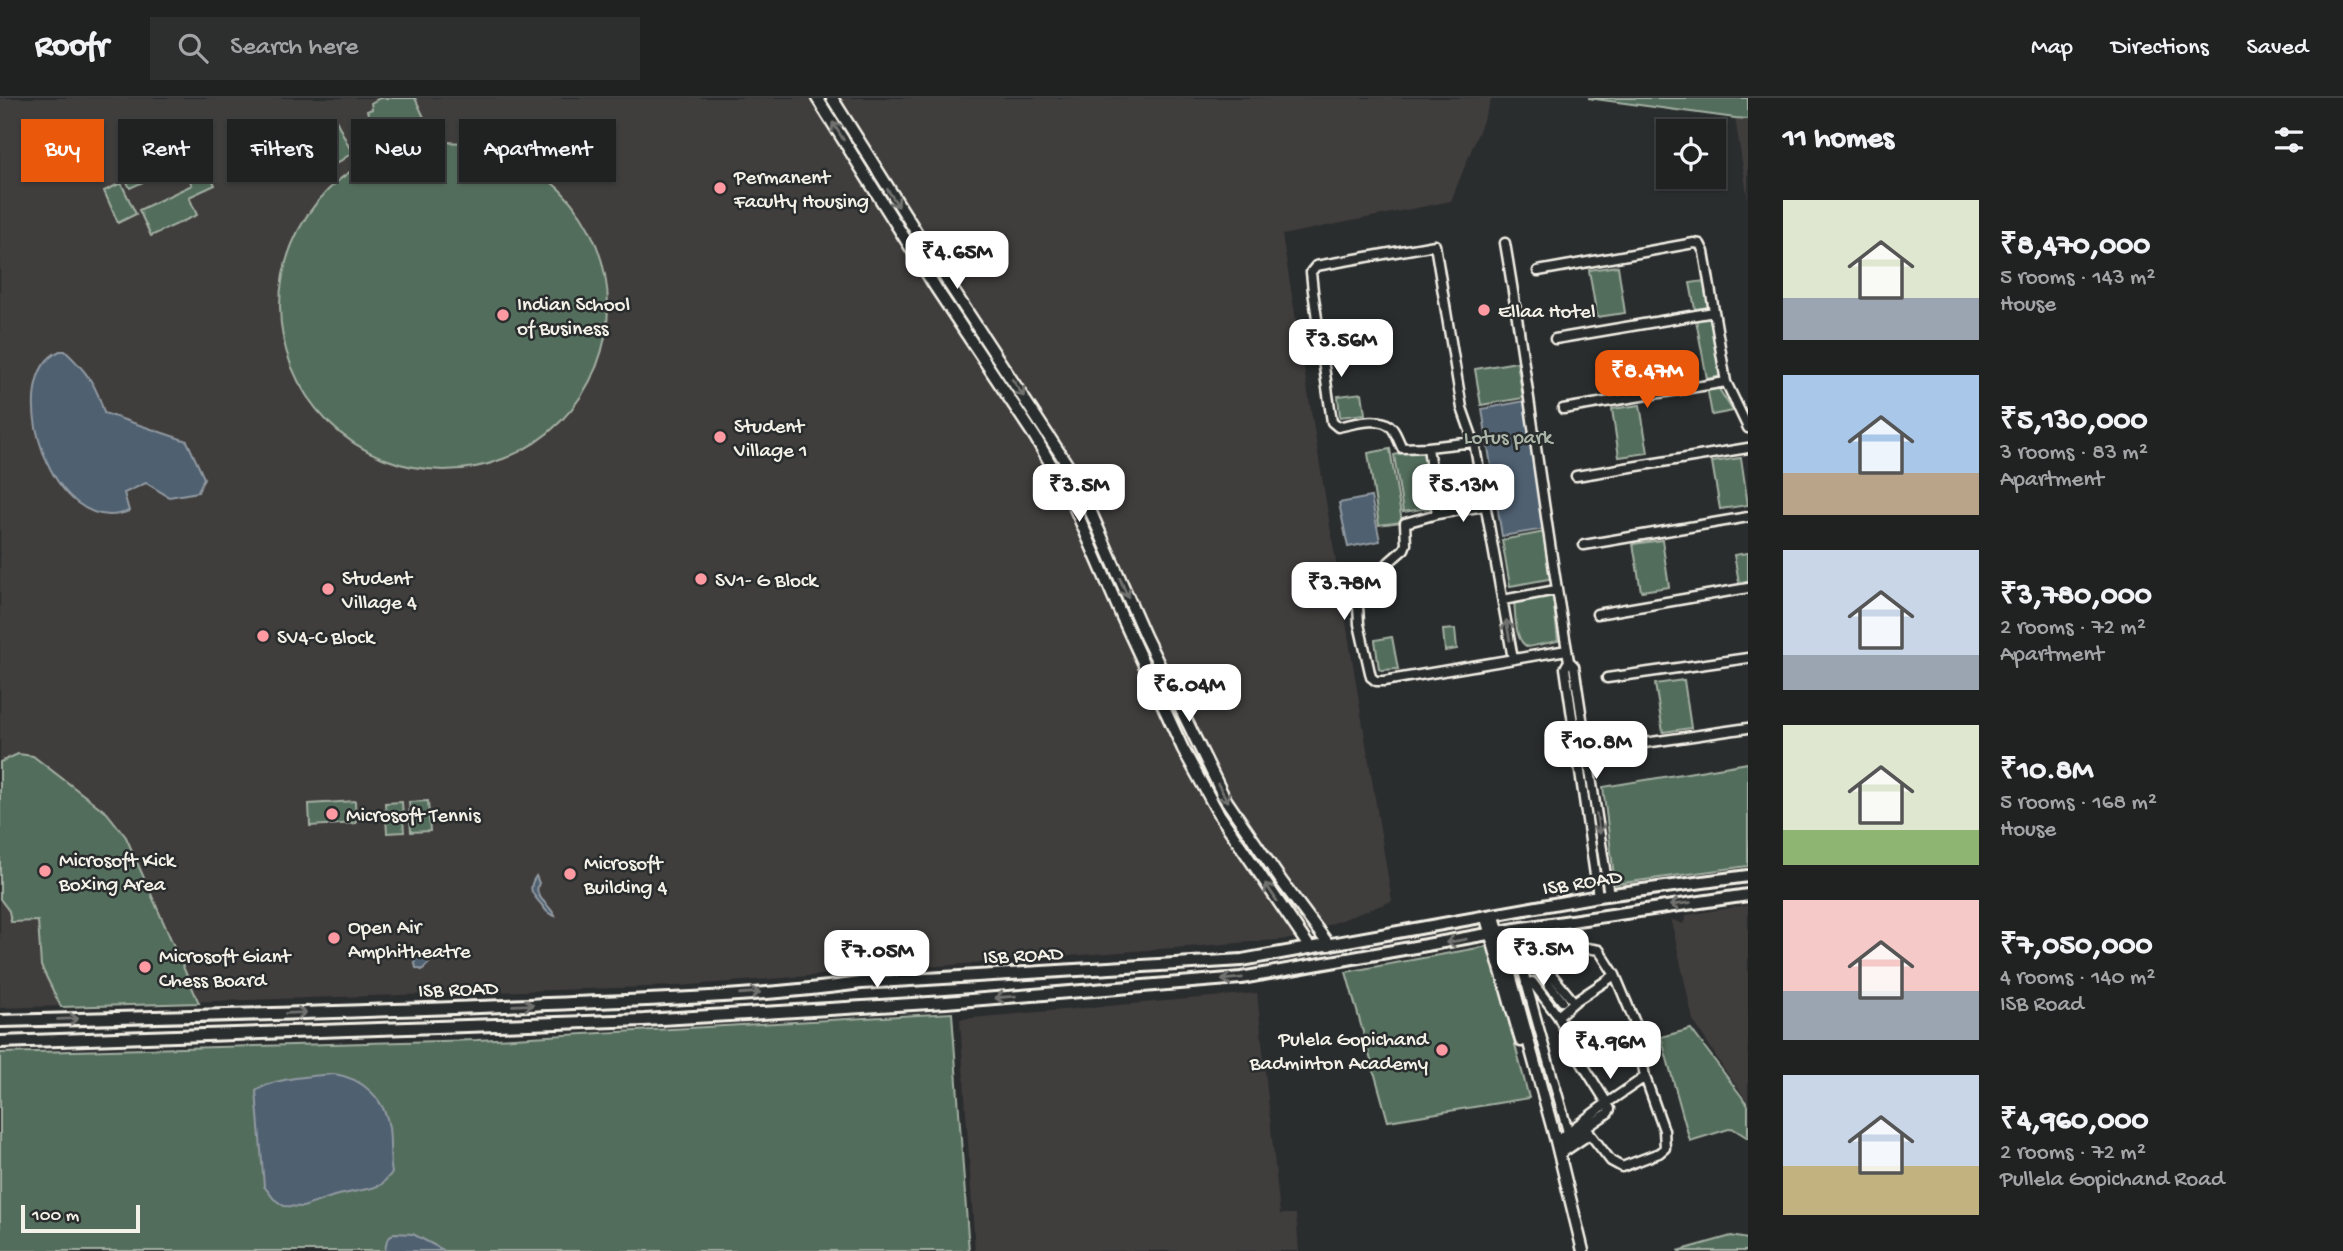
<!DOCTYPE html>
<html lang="en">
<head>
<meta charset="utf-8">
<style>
	body { margin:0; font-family:"Gochi Hand",sans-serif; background:#2d2f2f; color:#f1f3f6; height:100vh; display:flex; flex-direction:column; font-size:26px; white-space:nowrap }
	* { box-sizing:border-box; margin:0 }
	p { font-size:23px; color:#a2a4a5 }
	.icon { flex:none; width:38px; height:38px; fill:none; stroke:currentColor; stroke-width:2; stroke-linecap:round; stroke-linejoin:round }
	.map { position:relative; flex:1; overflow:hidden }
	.panel { display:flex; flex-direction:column; background:#202222; width:595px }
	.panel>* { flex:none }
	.banner { position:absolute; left:21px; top:21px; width:665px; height:63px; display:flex; gap:14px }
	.controls { position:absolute; left:1656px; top:21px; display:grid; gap:14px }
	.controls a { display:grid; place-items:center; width:70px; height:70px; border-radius:0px; background:#202222; box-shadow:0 2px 5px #0004,0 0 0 2px #3d3f40; font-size:35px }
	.scale { position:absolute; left:21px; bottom:18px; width:119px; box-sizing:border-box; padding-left:7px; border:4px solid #f4f1e8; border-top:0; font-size:19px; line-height:24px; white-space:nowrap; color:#f4f1e8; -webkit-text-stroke:5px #2a2d2e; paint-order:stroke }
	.price { position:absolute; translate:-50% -60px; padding:0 16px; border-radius:14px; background:#fff; color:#222; font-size:23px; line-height:46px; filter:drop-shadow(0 2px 4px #0008) }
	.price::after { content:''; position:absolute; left:50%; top:42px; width:21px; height:16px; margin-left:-10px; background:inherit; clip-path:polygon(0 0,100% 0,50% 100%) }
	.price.on { background:#ea580c; color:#fff }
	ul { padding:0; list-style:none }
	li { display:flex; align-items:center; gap:21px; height:175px; padding:0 35px }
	li span { display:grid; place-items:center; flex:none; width:196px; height:140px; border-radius:0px; color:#555 }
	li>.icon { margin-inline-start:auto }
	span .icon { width:84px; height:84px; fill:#fffc; stroke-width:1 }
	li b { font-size:30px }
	h2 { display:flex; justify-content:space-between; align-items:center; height:84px; padding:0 35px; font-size:30px }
	.tag { padding:0 24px; border-radius:0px; background:#202222; box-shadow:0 2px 5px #0004,0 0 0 2px #3d3f40; font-size:24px; line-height:63px }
	.tag.on { background:#ea580c; color:#fff }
	header { display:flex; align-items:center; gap:42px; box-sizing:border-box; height:98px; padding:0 35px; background:#202222; border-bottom:2px solid #3d3f40 }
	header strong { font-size:33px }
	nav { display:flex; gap:38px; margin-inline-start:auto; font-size:24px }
	.search { width:490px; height:63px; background:#2d2f2f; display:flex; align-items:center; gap:18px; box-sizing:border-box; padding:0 24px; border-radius:0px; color:#a2a4a5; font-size:26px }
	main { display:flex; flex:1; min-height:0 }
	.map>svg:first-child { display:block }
	.built { fill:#403c3c }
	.green { fill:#526d5c; stroke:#a3afa2; stroke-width:2 }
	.water { fill:#4f6071; stroke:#919aa1; stroke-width:2 }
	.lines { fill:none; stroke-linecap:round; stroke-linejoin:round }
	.minor-casing { stroke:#f4f1e8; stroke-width:13 }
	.tertiary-casing { stroke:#f4f1e8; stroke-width:15 }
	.secondary-casing { stroke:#f4f1e8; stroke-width:16 }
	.minor { stroke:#2a2d2e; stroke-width:8 }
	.tertiary { stroke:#2a2d2e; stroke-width:10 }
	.secondary { stroke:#2a2d2e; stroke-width:10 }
	.oneway { stroke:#71726f }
	.poi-dot { fill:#ff9aa2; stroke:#2a2d2e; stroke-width:2.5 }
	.labels { text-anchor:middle; stroke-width:5; stroke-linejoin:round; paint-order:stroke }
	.poi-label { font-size:21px; fill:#f4f1e8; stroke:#2a2d2e; text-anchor:start }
	.park-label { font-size:21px; fill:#abb6a9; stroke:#2a2d2e }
	.street-label { font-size:21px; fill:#f4f1e8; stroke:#2a2d2e }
</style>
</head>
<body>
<header>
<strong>Roofr</strong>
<div class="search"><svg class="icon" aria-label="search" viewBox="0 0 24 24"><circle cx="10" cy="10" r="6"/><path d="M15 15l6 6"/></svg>Search here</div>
<nav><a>Map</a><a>Directions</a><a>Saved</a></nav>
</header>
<main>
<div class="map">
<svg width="1748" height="1153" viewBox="0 0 1748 1153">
	<rect width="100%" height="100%" fill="#2a2d2e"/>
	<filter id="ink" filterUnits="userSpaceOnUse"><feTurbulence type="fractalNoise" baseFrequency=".0143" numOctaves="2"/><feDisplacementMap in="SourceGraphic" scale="14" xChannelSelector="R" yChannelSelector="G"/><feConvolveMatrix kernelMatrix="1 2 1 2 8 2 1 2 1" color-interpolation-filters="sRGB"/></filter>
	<g filter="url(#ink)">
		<path class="built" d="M0 0H1492L1451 103 1282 137 1392 803 1291 841 678 888 0 910Z
			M1735 20 1748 21V101Z
			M1748 807V1004L1724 971 1693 922 1671 821 1683 826 1687 817Z
			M1257 895 1280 1116H1296L1299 1153H975L960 921Z"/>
		<path class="green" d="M380 0H415L429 30 379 41 367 13 372 11 371 5Z
			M1588 0H1748V21L1735 20Z
			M336 22 352 55 321 76 293 60 285 44Z
			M280 208a164 164 0 1 1 328 0a164 164 0 1 1-328 0Z
			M198 52 215 87 189 99 197 117 151 138 139 112 192 87 182 66 130 90 127 84Z
			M121 85 136 116 118 125 104 93Z
			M1618 168 1625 215 1597 219 1589 172Z
			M1704 183 1709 209 1695 211 1690 185Z
			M1711 219 1721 278 1707 281 1696 222Z
			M1352 232 1355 253 1331 256 1328 235Z
			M1517 264 1523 300 1481 307 1475 271Z
			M1717 288 1733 313 1712 317 1707 289Z
			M1362 295 1365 316 1340 319 1338 298Z
			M1640 307 1648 355 1619 359 1612 311Z
			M1428 349 1435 409 1403 414 1394 357Z
			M1390 351 1402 424 1379 427 1368 355Z
			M1741 360 1748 407 1720 411 1712 364Z
			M1545 434 1554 480 1510 488 1502 442Z
			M1662 442 1669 489 1641 493 1633 446Z
			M1748 455V483L1739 484 1734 457Z
			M1553 498 1558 543 1528 549C1514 543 1516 518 1514 504Z
			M1455 531 1457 551 1445 553 1443 532Z
			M1392 539 1398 571 1381 572 1379 571 1375 542Z
			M1684 582 1691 630 1663 634 1655 586Z
			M18 656 33 658 107 715 126 739 199 905 61 909 41 868 38 823 11 824 9 813 0 801V664Z
			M1748 665V768L1615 786 1603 689Z
			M355 703 356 725 310 728 309 706Z
			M428 703 430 733 411 734 409 704Z
			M402 704 404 734 387 735 385 705Z
			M1489 848 1529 1000 1388 1023 1346 874Z
			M952 915 969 1153H0V955L477 942Z
			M1691 931 1748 1007V1040L1732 1030 1690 1043 1661 939Z
			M1731 1138 1748 1141V1153H1678Z"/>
		<path class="water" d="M60 253H65C86 273 97 287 104 315L187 343 204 380 198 394 169 399 146 385 124 395 129 413C52 444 0 279 60 253Z
			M1525 303 1545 431 1502 438 1482 311Z
			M1371 399 1380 443 1348 449 1339 405Z
			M536 778 539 785C532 799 549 805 555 818 546 815 546 812 541 806 532 796 527 791 536 778Z
			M412 853 422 854 433 861 422 872 416 870Z
			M334 976C363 980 385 1001 389 1030 391 1045 389 1060 392 1075L381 1087 372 1090 334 1098 303 1109 284 1108 274 1101 264 1088 256 993C272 980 313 978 334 976Z
			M394 1135 413 1136 445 1153H385L387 1142Z"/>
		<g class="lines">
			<defs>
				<path id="minor" d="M1505 145C1529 284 1544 424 1569 563L1574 568 1609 797
					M1538 173 1694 145 1700 146 1704 154 1726 284 1748 330
					M1555 241 1714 214
					M1563 311 1726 284
					M1428 349 1474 344
					M1576 378 1748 350
					M1484 408 1437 416 1405 425 1406 446 1404 451 1389 464 1365 494 1358 508 1359 526 1371 579 1376 583H1384L1567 552
					M1437 416 1428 349 1402 350C1399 344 1396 335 1392 330 1382 317 1352 326 1338 329L1332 324 1313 193 1311 174 1316 168 1435 147 1462 310 1474 344 1513 561
					M1584 447 1748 419
					M1503 502 1556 492
					M1597 516 1748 490
					M1569 563 1565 570 1598 798
					M1607 580 1748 560
					M1617 649 1748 630
					M1575 848 1599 852 1615 877 1574 904 1542 865C1547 850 1561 849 1575 848Z
					M1526 886 1532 884 1558 918
					M1562 903 1534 867 1529 865 1526 867 1524 877 1568 1034
					M1574 904 1558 918 1580 962 1636 927
					M1580 962 1607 1005 1645 979
					M1582 1024 1586 1030 1608 1015 1610 1011 1607 1005
					M1556 1043 1603 1008
					M1558 1050 1586 1030 1589 1034
					M1559 1057 1590 1036 1611 1063 1622 1069 1659 1055 1665 1050 1664 1032 1645 979 1636 927 1615 877"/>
				<path id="tertiary" d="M817 0 936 190 1035 339 1071 401 1122 519 1183 651 1217 713 1310 850
					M832 0 949 186 1076 380 1145 538 1224 699 1282 784 1329 847
					M1494 818 1556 1043 1583 1153
					M1486 820 1521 943"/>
				<path id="secondary" d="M0 923C176 919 353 914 529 907 639 902 751 900 861 885L1242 862 1598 798 1748 778
					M0 944 644 922 946 904 1241 880 1516 831 1748 797"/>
			</defs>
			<use href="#minor" class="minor-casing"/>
			<use href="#tertiary" class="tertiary-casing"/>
			<use href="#secondary" class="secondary-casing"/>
			<use href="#minor" class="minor"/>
			<use href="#tertiary" class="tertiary"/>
			<use href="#secondary" class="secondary"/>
		</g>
		<defs><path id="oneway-shaft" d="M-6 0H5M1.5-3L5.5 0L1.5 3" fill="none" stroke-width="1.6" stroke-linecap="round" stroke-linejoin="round" transform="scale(1.75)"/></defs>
		<g class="oneway">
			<use href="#oneway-shaft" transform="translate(838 33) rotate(-122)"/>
			<use href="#oneway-shaft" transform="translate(893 100) rotate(57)"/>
			<use href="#oneway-shaft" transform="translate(1018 290) rotate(56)"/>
			<use href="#oneway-shaft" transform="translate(1124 490) rotate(67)"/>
			<use href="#oneway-shaft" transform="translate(1508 532) rotate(-100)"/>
			<use href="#oneway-shaft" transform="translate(1223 695) rotate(60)"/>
			<use href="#oneway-shaft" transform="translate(1598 726) rotate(81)"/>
			<use href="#oneway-shaft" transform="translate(1271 794) rotate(-124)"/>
			<use href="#oneway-shaft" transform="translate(1680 806) rotate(172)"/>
			<use href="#oneway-shaft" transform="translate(1456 843) rotate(170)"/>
			<use href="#oneway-shaft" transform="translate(1232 881) rotate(174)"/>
			<use href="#oneway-shaft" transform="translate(750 895) rotate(-4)"/>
			<use href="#oneway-shaft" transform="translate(1005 899) rotate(175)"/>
			<use href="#oneway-shaft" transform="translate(523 907) rotate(-2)"/>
			<use href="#oneway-shaft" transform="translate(296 915) rotate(-2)"/>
			<use href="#oneway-shaft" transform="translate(68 921) rotate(-2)"/>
		</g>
	</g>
	<g class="poi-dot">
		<circle cx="720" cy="90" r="7"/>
		<circle cx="1484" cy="212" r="7"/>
		<circle cx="503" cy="217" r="7"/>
		<circle cx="720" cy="339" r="7"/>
		<circle cx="701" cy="481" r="7"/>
		<circle cx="328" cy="491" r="7"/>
		<circle cx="263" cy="538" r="7"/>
		<circle cx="332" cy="716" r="7"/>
		<circle cx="45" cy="773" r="7"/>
		<circle cx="570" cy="776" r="7"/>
		<circle cx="334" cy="840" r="7"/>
		<circle cx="145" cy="869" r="7"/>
		<circle cx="1442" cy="952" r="7"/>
	</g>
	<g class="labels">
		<g class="poi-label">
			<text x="734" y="85">Permanent<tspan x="734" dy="24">Faculty Housing</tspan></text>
			<text x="517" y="212">Indian School<tspan x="517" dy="24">of Business</tspan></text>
			<text x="1498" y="219">Ellaa Hotel</text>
			<text x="734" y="334">Student<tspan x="734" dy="24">Village 1</tspan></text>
			<text x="342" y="486">Student<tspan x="342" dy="24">Village 4</tspan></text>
			<text x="715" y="488">SV1- G Block</text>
			<text x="277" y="545">SV4-C Block</text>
			<text x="346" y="723">Microsoft Tennis</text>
			<text x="59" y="768">Microsoft Kick<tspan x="59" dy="24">Boxing Area</tspan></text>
			<text x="584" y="771">Microsoft<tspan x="584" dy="24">Building 4</tspan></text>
			<text x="348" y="835">Open Air<tspan x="348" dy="24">Amphitheatre</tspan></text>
			<text x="159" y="864">Microsoft Giant<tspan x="159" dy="24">Chess Board</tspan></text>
			<text x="1428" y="947" text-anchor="end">Pulela Gopichand<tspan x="1428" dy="24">Badminton Academy</tspan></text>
		</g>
		<g class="park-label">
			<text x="1508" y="345">Lotus park</text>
		</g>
		<g class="street-label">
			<text transform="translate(1582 783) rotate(-9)" y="7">ISB ROAD</text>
			<text transform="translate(1023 856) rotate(-3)" y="7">ISB ROAD</text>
			<text transform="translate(458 890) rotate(-2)" y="7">ISB ROAD</text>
		</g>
	</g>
</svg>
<div class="controls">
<a><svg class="icon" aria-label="locate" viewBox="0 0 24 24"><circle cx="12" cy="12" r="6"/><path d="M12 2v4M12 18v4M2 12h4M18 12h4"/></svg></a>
</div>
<div class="scale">100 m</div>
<b class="price" style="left:957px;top:193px">₹4.65M</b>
<b class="price" style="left:1341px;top:281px">₹3.56M</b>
<b class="price on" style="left:1647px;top:312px">₹8.47M</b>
<b class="price" style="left:1079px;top:426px">₹3.5M</b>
<b class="price" style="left:1463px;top:426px">₹5.13M</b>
<b class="price" style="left:1344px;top:524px">₹3.78M</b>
<b class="price" style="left:1189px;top:626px">₹6.04M</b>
<b class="price" style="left:1596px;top:683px">₹10.8M</b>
<b class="price" style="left:1543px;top:890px">₹3.5M</b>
<b class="price" style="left:877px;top:892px">₹7.05M</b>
<b class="price" style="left:1610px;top:983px">₹4.96M</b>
<div class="banner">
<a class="tag on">Buy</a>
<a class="tag">Rent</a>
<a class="tag">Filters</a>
<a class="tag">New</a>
<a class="tag">Apartment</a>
</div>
</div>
<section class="panel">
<h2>11 homes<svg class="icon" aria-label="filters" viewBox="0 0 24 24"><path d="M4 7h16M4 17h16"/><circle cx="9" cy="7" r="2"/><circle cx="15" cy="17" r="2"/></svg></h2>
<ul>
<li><span style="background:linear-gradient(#dfe7d0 70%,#9aa5b1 0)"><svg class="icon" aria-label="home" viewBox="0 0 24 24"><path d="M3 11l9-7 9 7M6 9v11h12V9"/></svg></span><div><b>₹8,470,000</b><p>5 rooms · 143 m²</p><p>House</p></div></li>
<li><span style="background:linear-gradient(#a9c7e8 70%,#b9a48a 0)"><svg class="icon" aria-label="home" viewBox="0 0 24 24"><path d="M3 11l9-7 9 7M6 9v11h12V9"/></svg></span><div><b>₹5,130,000</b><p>3 rooms · 83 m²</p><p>Apartment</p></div></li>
<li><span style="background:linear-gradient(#c9d6e8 75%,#9aa5b1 0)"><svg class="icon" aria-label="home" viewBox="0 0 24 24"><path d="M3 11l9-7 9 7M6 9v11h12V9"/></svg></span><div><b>₹3,780,000</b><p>2 rooms · 72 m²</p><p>Apartment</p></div></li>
<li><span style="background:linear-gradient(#dfe7d0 75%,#8fb573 0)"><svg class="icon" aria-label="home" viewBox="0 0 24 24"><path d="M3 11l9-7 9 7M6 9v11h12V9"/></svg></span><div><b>₹10.8M</b><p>5 rooms · 168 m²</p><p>House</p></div></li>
<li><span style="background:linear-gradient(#f6c9c9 65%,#9aa5b1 0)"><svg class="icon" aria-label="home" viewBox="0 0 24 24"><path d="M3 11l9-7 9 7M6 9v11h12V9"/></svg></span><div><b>₹7,050,000</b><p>4 rooms · 140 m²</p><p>ISB Road</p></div></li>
<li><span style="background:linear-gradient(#c9d6e8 65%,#c2b280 0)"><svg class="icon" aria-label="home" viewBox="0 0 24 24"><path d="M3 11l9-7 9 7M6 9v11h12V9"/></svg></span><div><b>₹4,960,000</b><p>2 rooms · 72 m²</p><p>Pullela Gopichand Road</p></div></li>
</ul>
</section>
</main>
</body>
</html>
